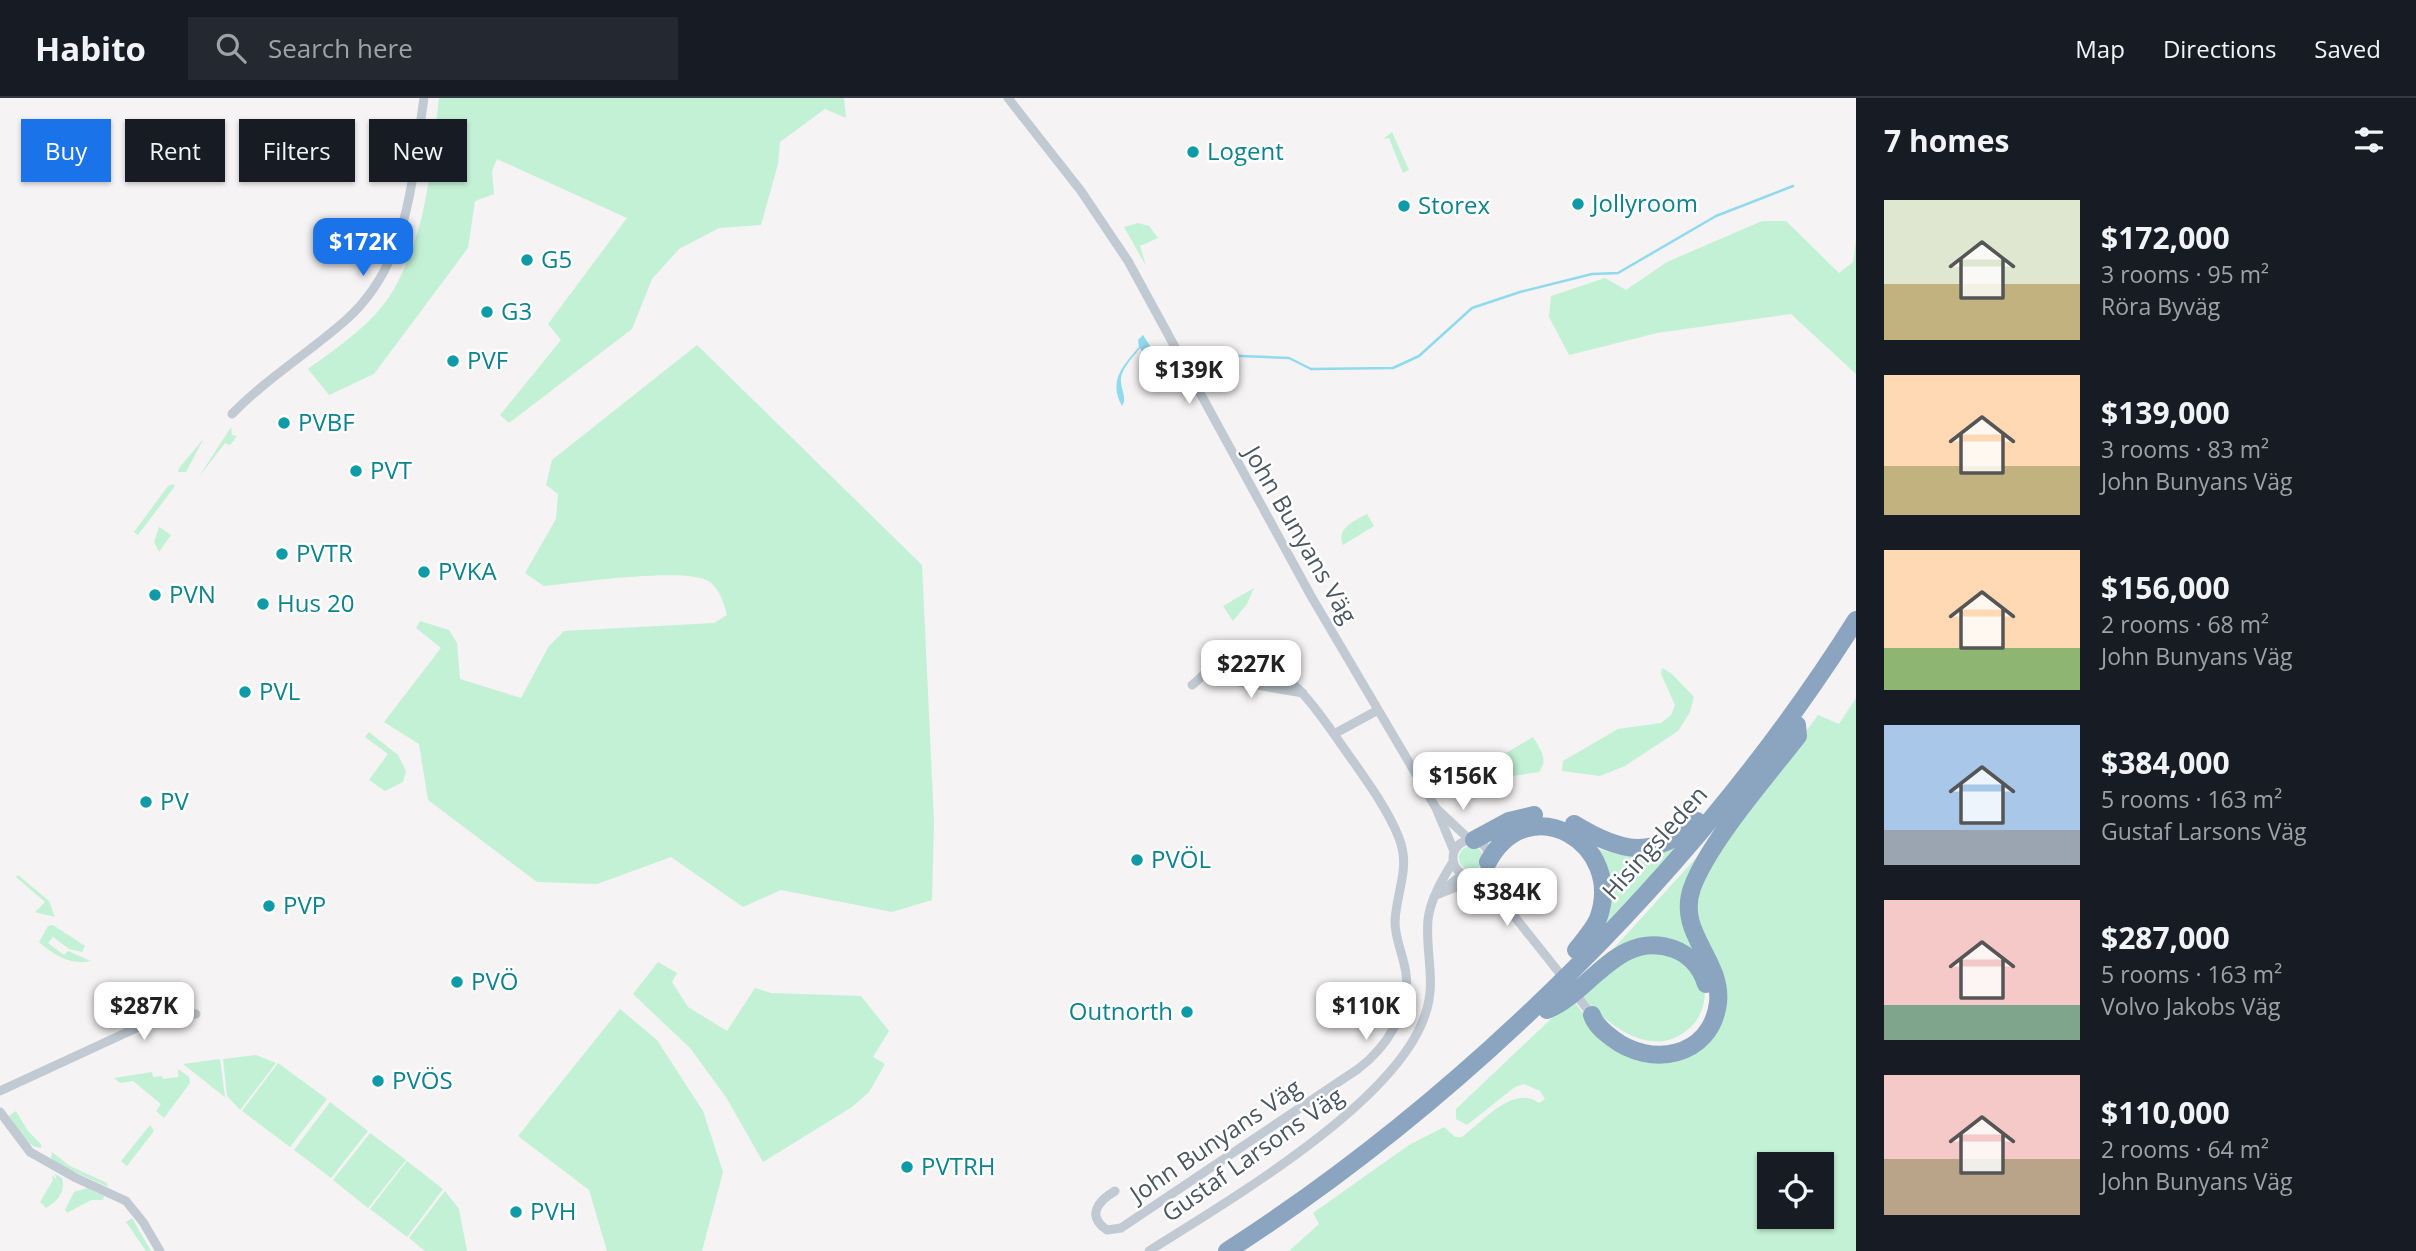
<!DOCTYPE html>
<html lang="en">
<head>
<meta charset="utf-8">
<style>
	body { margin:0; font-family:"Open Sans",sans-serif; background:#242831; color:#f1f3f6; height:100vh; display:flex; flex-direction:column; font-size:26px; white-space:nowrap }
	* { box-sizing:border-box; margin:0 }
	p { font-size:23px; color:#9ea1a6 }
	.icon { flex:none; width:38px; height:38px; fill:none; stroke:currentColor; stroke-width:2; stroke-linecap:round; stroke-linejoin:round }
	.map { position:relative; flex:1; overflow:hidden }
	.sheet { display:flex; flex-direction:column; background:#171b24; width:560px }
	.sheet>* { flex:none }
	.guide { position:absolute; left:21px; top:21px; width:665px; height:63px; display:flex; gap:14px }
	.fabs { position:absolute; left:1757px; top:1054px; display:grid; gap:14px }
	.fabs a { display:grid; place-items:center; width:77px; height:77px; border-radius:0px; background:#171b24; box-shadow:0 2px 5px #0004; font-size:35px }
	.price { position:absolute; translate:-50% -60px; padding:0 16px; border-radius:14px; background:#fff; color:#222; font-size:23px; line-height:46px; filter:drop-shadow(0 2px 4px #0008) }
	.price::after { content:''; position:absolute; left:50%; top:42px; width:21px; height:16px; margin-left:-10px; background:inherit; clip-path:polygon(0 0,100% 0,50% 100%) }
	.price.active { background:#1a73e8; color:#fff }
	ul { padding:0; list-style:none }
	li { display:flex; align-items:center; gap:21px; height:175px; padding:0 28px }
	li span { display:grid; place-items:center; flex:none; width:196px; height:140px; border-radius:0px; color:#555 }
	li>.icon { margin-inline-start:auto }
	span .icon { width:84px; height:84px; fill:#fffc; stroke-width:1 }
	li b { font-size:30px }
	h2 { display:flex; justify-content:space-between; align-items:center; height:84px; padding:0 28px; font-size:30px }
	.pill { padding:0 24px; border-radius:0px; background:#171b24; box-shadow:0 2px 5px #0004; font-size:24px; line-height:63px }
	.pill.active { background:#1a73e8; color:#fff }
	header { display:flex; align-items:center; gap:42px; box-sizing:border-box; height:98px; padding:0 35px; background:#171b24; border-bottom:2px solid #363941 }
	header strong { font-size:33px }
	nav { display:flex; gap:38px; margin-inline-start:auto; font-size:24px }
	.search { width:490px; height:63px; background:#242831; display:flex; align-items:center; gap:18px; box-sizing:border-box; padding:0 24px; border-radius:0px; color:#9ea1a6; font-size:26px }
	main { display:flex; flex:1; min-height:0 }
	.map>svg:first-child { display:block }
	.green { fill:#c3f1d5; fill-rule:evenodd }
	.water { fill:#90daee }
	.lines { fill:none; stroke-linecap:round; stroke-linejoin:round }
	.stream { stroke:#90daee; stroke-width:2.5 }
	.street { stroke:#c1cad2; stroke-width:9 }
	.highway { stroke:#8ba5c1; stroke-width:18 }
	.culture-dot { fill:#0f9aa8; stroke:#fff; stroke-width:2.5 }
	.labels { text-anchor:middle; stroke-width:5; stroke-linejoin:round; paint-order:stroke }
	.culture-label { font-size:24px; fill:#0d838f; stroke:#fff; text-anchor:start }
	.street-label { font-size:24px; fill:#4a5661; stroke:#fff }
</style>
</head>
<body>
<header>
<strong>Habito</strong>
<div class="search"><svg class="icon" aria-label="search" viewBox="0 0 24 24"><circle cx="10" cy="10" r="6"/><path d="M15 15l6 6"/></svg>Search here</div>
<nav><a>Map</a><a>Directions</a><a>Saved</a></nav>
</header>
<main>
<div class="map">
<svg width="1856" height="1153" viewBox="0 0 1856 1153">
	<rect width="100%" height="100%" fill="#f5f3f3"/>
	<path class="green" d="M439 0H844L846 20 825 11 780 44 778 66 761 127 719 130 679 151 652 181 632 231 509 325 500 317 561 242 548 226 627 120 497 61 492 73 494 96 475 103 468 150 374 276 329 297 308 271C338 249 375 225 394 191 428 131 431 67 439 0Z
		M1392 34 1409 72 1403 75 1389 40 1383 41Z
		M1762 123H1786L1839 175 1853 164 1856 141V276L1791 216 1657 235 1569 257 1549 219 1551 198 1605 180 1626 192 1667 164Z
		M1138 125 1149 128 1158 140 1140 148 1146 168 1124 129Z
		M697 247 922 467 934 723 932 802 892 814 781 792 743 809 671 759 597 786 537 784 428 702 419 646 384 624 441 550 416 530 420 523 449 532 457 545 460 581 521 600 549 548 564 533 714 525 727 517C724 506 720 492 710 484 687 468 576 485 544 488L525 475 556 421 558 396 546 387 552 362Z
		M231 329 232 337 237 338 230 347 225 345 198 380Z
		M204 340 186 374H178L179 370Z
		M173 386 175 388 138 437 134 434 168 388Z
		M1367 416 1374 428 1343 447C1336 430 1354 423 1367 416Z
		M159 429 171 437 159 454 154 444Z
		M1254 490 1247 506 1233 523 1223 508Z
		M1662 570 1671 575 1694 599 1690 614 1678 633 1625 668 1600 678 1562 673 1563 663 1618 631 1661 625 1671 617 1675 607 1661 576Z
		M1856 600V1153H1289L1319 1126 1313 1115 1409 1047 1444 1029 1455 1039H1462C1483 1024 1513 986 1539 1005L1545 1001 1540 993 1524 986 1515 989 1467 1027 1456 1021V1011L1572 901 1597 933 1646 963 1714 933 1711 858 1693 802 1713 759 1818 617 1839 626ZM1769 1066H1822V1118H1769Z
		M369 634 398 657 406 673 403 684 385 693 369 682 388 656 365 639Z
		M1533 639C1540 651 1549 661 1539 674L1485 682 1475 679 1477 672Z
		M1716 738 1690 784 1708 870 1681 849 1605 860Z
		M1683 744 1588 844 1597 829 1595 750C1636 763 1643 757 1683 744Z
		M1459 760a12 12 0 1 1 24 0a12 12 0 1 1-24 0Z
		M18 777 49 803 55 819 35 814 45 804 16 779Z
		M53 827 85 848 82 854 69 851 53 839 48 845 64 857 68 853 91 863C71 868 54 857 39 844L48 828Z
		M1641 853 1679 857 1705 895C1704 911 1699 923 1686 933 1649 963 1601 922 1578 893Z
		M658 864 677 875 672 884 688 909 727 933 755 890 771 895 861 898 889 933 873 959 885 966 869 994 852 1009 763 1064 726 999 690 950 633 896Z
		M620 911 657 942 703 1013 723 1074 702 1153H607L589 1092 518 1038Z
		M256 957 276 965 240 1012 227 998 223 961Z
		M220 961 225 999 226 1000 183 966Z
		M278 965 327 1001 290 1049 242 1013Z
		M178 971 189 979 190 985 164 1020 156 1013 161 1006 133 983 120 985 114 980 152 974 153 979 162 978 163 981 178 979Z
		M330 1004 368 1033 331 1080 294 1052Z
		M16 1013 28 1033 41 1046V1050C26 1049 16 1030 9 1018Z
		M150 1027 154 1033 127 1068 121 1063Z
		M370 1035 406 1062 368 1110 333 1082Z
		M52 1054 70 1068 107 1085 108 1089 55 1065 51 1061Z
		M407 1063 443 1091 407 1139 370 1111Z
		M55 1076 62 1080C66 1094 57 1104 46 1110L40 1104 53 1082 52 1077 57 1082 60 1095Z
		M88 1090 104 1098 103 1102H91L67 1115 65 1112 74 1094Z
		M445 1093 459 1111 467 1153H425L409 1140Z
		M132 1120 151 1153H146L126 1124Z"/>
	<path class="water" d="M1143 237 1154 254 1146 260 1140 250C1134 258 1122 270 1121 280 1120 291 1128 300 1122 308 1108 282 1123 268 1139 249L1138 242Z"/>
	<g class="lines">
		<path class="stream" d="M1192 256 1289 260 1311 271 1393 270 1419 258 1472 210 1520 194 1592 176 1618 175 1716 118 1793 88
			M1140 272 1146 260
			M1147 283 1164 272"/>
		<path class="street" d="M1008 0 1081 93 1128 163 1311 498 1436 710 1454 753
			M232 316C267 280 310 254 347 221 410 164 412 79 424 0
			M1204 578 1303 595
			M1192 587C1199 582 1206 573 1213 569 1222 564 1235 564 1245 565 1289 569 1310 603 1334 636L1378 612
			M1437 711 1470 742
			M1453 760a18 18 0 1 1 36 0a18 18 0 1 1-36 0Z
			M1480 775 1565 882
			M1443 792 1458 780 1470 778
			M1436 797 1459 788 1501 798
			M1573 893 1592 917
			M0 993 156 921 196 916
			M0 1014 30 1054 76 1080 126 1103 143 1124 160 1153
			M1115 1093C1098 1103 1086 1118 1107 1132L1121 1130 1358 971C1386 950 1411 912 1406 876 1404 858 1395 842 1395 824 1396 794 1411 770 1399 740 1386 706 1355 667 1334 636
			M1149 1153C1228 1103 1396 1005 1425 917 1437 884 1425 855 1428 822 1430 802 1442 781 1453 764"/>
		<path class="highway" d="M1574 726C1620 754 1653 763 1697 723
			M1474 742 1509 723 1534 717
			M1488 764C1529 688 1626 746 1598 821 1593 832 1584 842 1576 852
			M1547 912C1590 895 1618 831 1674 851 1690 857 1701 870 1706 886
			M1592 917C1595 927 1604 934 1612 940 1650 970 1711 960 1718 905 1723 862 1676 835 1692 790 1709 744 1767 678 1798 638L1797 627
			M1227 1153C1468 998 1703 765 1856 522"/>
	</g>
	<g class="culture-dot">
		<circle cx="1193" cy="54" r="7"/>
		<circle cx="1578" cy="106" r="7"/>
		<circle cx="1404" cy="108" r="7"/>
		<circle cx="527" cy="162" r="7"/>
		<circle cx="487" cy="214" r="7"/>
		<circle cx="453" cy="263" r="7"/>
		<circle cx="284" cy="325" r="7"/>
		<circle cx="356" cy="373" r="7"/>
		<circle cx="282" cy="456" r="7"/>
		<circle cx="424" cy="474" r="7"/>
		<circle cx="155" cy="497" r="7"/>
		<circle cx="263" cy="506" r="7"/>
		<circle cx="245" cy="594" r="7"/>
		<circle cx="146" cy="704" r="7"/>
		<circle cx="1137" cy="762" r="7"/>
		<circle cx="269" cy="808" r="7"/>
		<circle cx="457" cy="884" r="7"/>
		<circle cx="1187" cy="914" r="7"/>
		<circle cx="378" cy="983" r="7"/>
		<circle cx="907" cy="1069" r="7"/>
		<circle cx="516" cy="1114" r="7"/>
	</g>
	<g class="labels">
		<g class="culture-label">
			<text x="1207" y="62">Logent</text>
			<text x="1592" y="114">Jollyroom</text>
			<text x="1418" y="116">Storex</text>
			<text x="541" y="170">G5</text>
			<text x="501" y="222">G3</text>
			<text x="467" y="271">PVF</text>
			<text x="298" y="333">PVBF</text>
			<text x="370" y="381">PVT</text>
			<text x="296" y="464">PVTR</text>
			<text x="438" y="482">PVKA</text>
			<text x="169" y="505">PVN</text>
			<text x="277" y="514">Hus 20</text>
			<text x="259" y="602">PVL</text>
			<text x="160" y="712">PV</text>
			<text x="1151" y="770">PVÖL</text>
			<text x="283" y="816">PVP</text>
			<text x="471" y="892">PVÖ</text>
			<text x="1173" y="922" text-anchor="end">Outnorth</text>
			<text x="392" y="991">PVÖS</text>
			<text x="921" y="1077">PVTRH</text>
			<text x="530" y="1122">PVH</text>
		</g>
		<g class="street-label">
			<text transform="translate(1300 437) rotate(60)" y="8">John Bunyans Väg</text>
			<text transform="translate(1655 745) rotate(-48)" y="8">Hisingsleden</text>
			<text transform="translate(1216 1043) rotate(-34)" y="8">John Bunyans Väg</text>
			<text transform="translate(1253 1057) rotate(-35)" y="8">Gustaf Larsons Väg</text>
		</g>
	</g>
</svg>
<div class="fabs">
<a><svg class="icon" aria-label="locate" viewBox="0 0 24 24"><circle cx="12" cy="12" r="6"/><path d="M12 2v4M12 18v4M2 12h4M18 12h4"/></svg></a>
</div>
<b class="price active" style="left:363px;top:180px">$172K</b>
<b class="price" style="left:1189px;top:308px">$139K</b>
<b class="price" style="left:1251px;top:602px">$227K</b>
<b class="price" style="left:1463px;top:714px">$156K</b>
<b class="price" style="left:1507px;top:830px">$384K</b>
<b class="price" style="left:144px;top:944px">$287K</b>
<b class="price" style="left:1366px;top:944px">$110K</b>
<div class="guide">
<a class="pill active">Buy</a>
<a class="pill">Rent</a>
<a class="pill">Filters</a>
<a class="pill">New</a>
</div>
</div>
<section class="sheet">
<h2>7 homes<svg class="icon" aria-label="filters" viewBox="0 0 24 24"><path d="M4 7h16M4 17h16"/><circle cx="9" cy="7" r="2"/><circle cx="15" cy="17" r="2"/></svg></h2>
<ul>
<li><span style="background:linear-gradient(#dfe7d0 60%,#c2b280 0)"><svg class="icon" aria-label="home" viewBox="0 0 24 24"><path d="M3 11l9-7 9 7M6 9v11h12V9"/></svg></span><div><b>$172,000</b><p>3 rooms · 95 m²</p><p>Röra Byväg</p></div></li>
<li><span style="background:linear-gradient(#ffd9b3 65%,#c2b280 0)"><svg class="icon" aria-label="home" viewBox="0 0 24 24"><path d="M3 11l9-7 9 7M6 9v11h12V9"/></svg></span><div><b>$139,000</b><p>3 rooms · 83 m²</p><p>John Bunyans Väg</p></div></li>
<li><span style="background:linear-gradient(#ffd9b3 70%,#8fb573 0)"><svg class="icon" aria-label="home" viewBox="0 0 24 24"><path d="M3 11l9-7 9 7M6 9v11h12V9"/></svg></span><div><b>$156,000</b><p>2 rooms · 68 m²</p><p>John Bunyans Väg</p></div></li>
<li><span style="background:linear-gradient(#a9c7e8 75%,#9aa5b1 0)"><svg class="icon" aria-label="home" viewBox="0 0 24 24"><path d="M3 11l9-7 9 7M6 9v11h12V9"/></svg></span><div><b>$384,000</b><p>5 rooms · 163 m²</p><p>Gustaf Larsons Väg</p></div></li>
<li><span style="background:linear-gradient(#f6c9c9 75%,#7fa58c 0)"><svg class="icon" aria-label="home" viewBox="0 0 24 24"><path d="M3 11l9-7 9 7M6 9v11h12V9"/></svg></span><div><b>$287,000</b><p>5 rooms · 163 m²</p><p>Volvo Jakobs Väg</p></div></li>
<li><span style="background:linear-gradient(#f6c9c9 60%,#b9a48a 0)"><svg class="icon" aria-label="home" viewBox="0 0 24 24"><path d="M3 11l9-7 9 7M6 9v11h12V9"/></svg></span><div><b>$110,000</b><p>2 rooms · 64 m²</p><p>John Bunyans Väg</p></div></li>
</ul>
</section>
</main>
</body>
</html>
